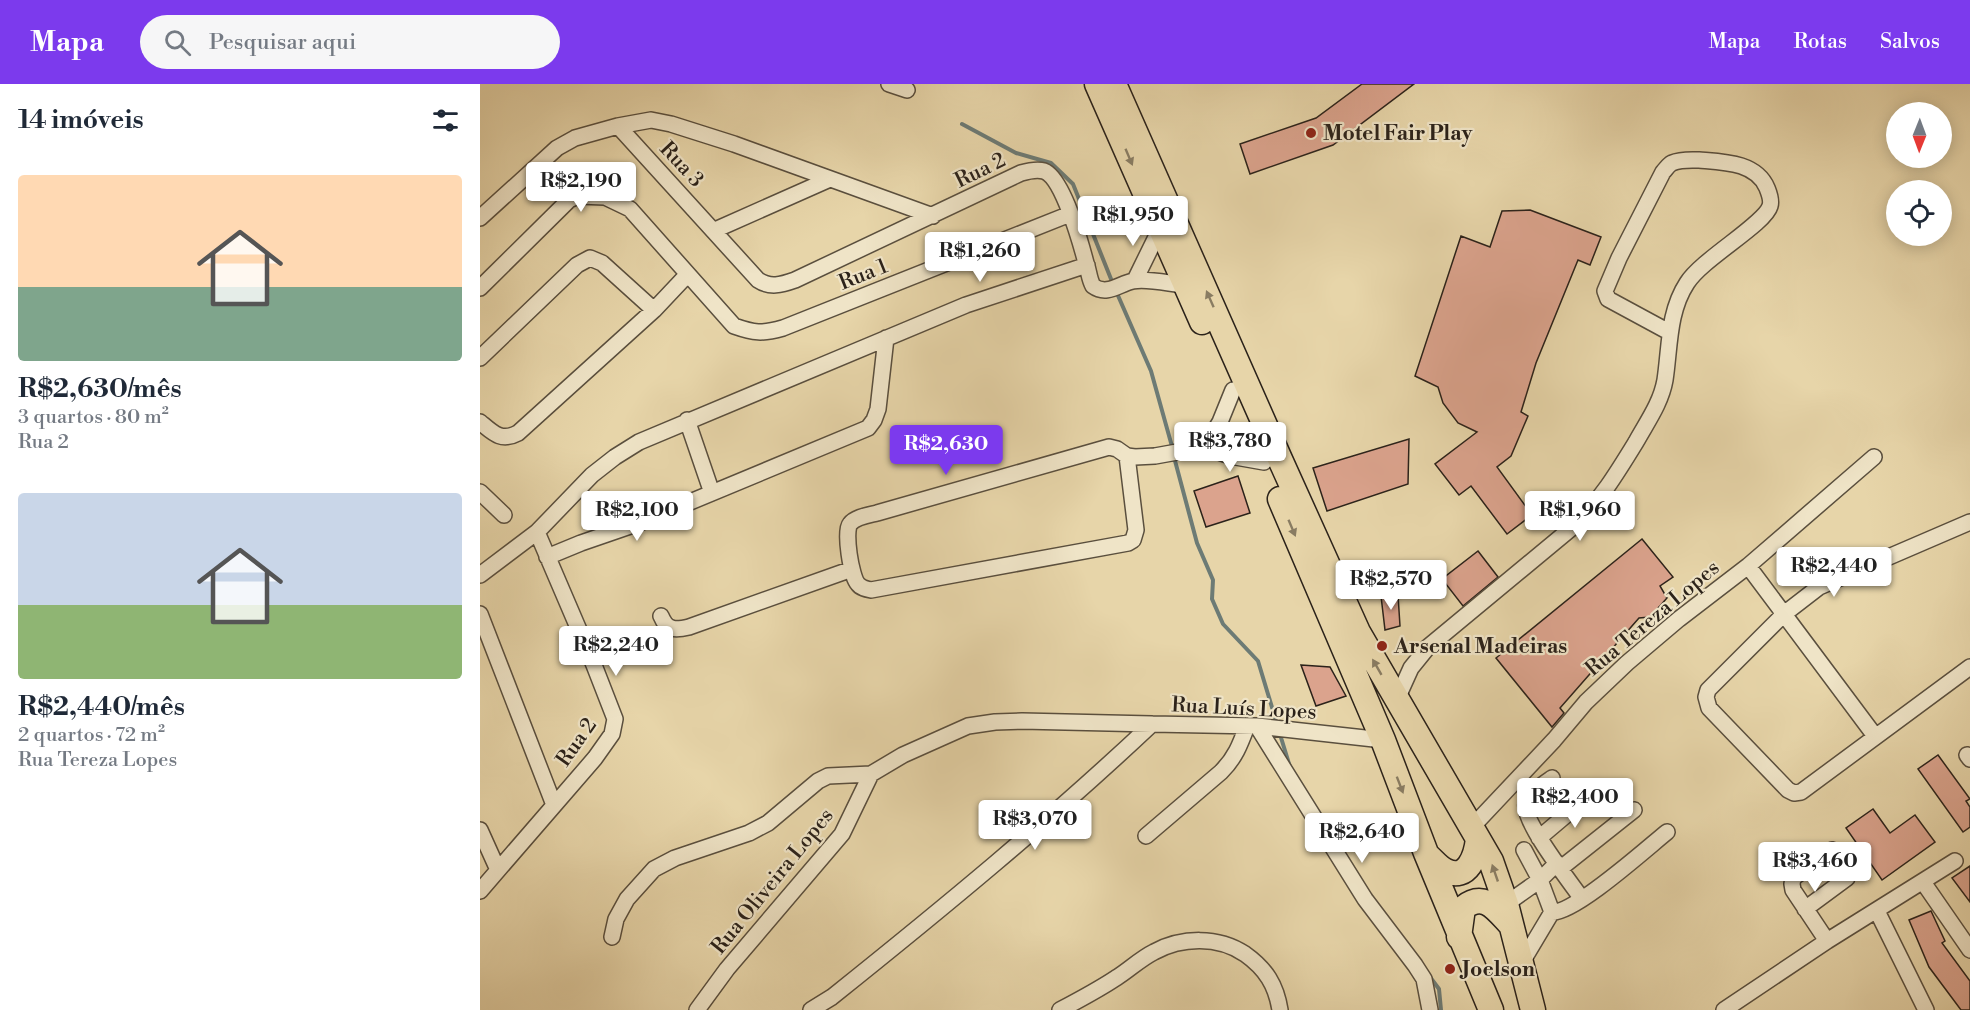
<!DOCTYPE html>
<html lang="pt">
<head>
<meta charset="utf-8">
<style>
	body { margin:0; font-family:"Libre Bodoni",serif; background:#f6f6f7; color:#1f2937; height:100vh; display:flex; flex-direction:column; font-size:22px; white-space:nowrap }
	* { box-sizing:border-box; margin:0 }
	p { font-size:20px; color:#747a83 }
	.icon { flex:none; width:33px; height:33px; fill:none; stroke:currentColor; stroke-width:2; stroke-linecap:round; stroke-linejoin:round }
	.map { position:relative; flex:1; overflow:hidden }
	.side { display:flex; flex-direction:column; background:#fff; width:480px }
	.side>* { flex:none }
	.needle { width:39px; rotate:181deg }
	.tools { position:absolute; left:1406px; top:18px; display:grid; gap:12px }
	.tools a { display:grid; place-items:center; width:66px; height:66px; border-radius:50%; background:#fff; box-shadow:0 3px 15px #0003; font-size:30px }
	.price { position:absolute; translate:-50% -51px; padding:0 14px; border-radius:6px; background:#fff; color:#222; font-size:20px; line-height:39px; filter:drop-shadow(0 2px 3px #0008) }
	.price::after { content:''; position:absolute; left:50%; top:36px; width:18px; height:14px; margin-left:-9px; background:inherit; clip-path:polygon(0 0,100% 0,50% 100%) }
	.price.current { background:#7c3aed; color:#fff }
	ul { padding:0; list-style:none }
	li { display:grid; align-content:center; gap:12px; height:318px; padding:0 18px }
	li span { display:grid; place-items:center; height:186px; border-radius:6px; color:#555 }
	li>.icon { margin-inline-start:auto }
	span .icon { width:108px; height:108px; fill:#fffc; stroke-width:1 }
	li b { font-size:26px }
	h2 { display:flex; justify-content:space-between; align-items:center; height:72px; padding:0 18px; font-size:26px }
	header { display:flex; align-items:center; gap:36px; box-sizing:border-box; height:84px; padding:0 30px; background:#7c3aed; color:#fff }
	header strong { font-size:28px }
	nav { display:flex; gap:33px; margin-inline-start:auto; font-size:21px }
	.search { width:420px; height:54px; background:#f6f6f7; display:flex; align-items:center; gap:15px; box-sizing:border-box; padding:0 21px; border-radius:33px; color:#747a83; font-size:22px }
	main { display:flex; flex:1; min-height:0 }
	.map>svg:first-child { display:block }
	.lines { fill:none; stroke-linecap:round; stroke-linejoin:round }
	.stream { stroke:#6d7b75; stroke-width:4 }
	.building { fill:#dba38d; stroke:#2b221a; stroke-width:1.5 }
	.minor-casing { stroke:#5a4f3e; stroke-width:18 }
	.trunk-casing { stroke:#2b221a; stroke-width:27 }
	.minor { stroke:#efe4c7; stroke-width:15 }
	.trunk { stroke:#e7d5a9; stroke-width:24 }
	.oneway { fill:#897c62 }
	.poi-dot { fill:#8f2418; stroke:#efe4c7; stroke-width:2 }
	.labels { text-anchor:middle; stroke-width:4.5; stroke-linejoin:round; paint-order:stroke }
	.poi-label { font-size:21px; font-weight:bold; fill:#2b221a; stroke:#efe4c7; text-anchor:start }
	.street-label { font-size:21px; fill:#2b221a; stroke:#efe4c7 }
</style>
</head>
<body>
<header>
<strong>Mapa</strong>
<div class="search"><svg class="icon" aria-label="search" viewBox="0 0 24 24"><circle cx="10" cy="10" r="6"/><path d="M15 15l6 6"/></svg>Pesquisar aqui</div>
<nav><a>Mapa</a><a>Rotas</a><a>Salvos</a></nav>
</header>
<main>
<section class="side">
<h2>14 imóveis<svg class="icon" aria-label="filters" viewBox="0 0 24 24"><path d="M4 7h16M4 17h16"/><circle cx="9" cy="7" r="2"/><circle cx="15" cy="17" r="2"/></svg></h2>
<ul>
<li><span style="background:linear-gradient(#ffd9b3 60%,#7fa58c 0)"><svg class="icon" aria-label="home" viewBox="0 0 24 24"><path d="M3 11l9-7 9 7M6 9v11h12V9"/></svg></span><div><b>R$2,630/mês</b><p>3 quartos · 80 m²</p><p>Rua 2</p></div></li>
<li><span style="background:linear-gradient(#c9d6e8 60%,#8fb573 0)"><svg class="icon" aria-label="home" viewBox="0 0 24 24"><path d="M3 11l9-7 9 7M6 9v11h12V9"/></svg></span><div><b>R$2,440/mês</b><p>2 quartos · 72 m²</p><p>Rua Tereza Lopes</p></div></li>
</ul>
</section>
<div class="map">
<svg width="1490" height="926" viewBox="0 0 1490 926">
	<rect width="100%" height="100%" fill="#e7d5a9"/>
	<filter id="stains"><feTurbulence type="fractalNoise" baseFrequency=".00333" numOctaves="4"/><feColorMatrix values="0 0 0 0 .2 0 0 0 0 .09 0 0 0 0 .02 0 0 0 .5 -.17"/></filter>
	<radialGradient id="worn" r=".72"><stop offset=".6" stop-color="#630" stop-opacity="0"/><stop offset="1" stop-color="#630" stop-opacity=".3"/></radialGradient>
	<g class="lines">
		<path class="stream" d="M482 40 536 69 571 79 593 100 633 200
			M636 207 671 287 693 366
			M694 373 717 459 733 496 732 515 743 540 778 577 797 640
			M799 647 810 683
			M950 893 959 905 961 926"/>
	</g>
	<path class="building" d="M882 0H934L853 61 770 90 760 60 836 34Z
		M1050 126 1121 153 1110 181 1098 176 1056 279 1041 328 1048 332 1031 372 1017 383 1052 431 1027 450 991 402 979 411 955 380 997 348 978 339 963 319 958 303 935 292 981 152 1010 163 1022 127Z
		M929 355 928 400 847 427 833 384Z
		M758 392 770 429 726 443 714 407Z
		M1162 455 1193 493 1180 502 1187 514 1170 533 1159 534 1080 624 1084 629 1072 643 1016 574Z
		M998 467 1018 493 983 522 962 495Z
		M918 511 920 542 905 546 901 512Z
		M821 581 850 583 866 612 836 622Z
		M1458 671 1490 715 1486 717 1490 723V743L1483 748 1438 685Z
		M1393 725 1410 749 1435 731 1455 758 1402 796 1366 744Z
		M1490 782V818L1472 794Z
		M1451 827 1465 857 1462 859 1490 897V926H1481L1449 883 1429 836Z"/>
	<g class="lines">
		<defs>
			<path id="minor" d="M409 0 427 6
				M138 42 278 196C290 204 301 201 315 196L541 89C548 87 557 85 564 87 583 94 601 160 606 179 609 187 609 195 613 202 627 212 639 200 653 197 667 194 691 200 705 201
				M0 134 77 64 95 54 138 42 171 36 191 40 254 60 453 132
				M235 146 350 95
				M655 196 680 145
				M0 204 89 116 98 112 125 113 150 125 254 242C274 249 282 250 303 244L590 130
				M0 274 97 181 110 174 122 179 174 226
				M207 336 232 409
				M0 338C13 349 21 358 38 349L174 226 207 191
				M725 363 740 338 753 306
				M647 372 656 446 653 456 648 459 391 506C386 505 381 504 378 500 371 493 364 447 370 440 375 433 389 431 397 429L629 363 637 365 647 372 655 373 675 372 725 363 750 372 784 378
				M0 408 24 431
				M1490 438 1339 503 1304 530 1228 606 1226 613 1229 624 1308 706 1314 709 1321 708 1490 583
				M67 473 101 459 162 438 388 344 394 336 398 325 406 254
				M1268 482 1395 652
				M0 491 57 448 112 391 135 373 159 358 486 221 607 181
				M0 530 74 721
				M181 532C187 547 196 546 209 543L372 485
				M917 615 931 584 948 563 1094 442C1120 417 1137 389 1156 358 1167 338 1181 319 1185 296 1190 263 1188 228 1207 199 1222 175 1285 140 1290 122 1292 116 1289 109 1287 104 1276 78 1243 78 1219 76 1211 76 1201 75 1192 79 1188 81 1186 85 1183 88L1139 174 1125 207 1128 215 1189 248
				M777 642 885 815 935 881 944 895 950 926
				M1487 671 1490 675
				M391 690 423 671 488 642 515 638 542 637 672 640
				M1072 694C1063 701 1049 709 1046 720 1042 737 1091 799 1102 815
				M992 743 1074 656 1106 618 1147 579 1199 535 1268 482 1394 373
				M0 746 18 786
				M666 752 741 688C755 674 760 661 767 642
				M1059 754 1111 710
				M1044 766 1060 796 1072 828C1094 830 1167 764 1187 748
				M1081 784 1154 726
				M1443 798 1490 866
				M0 807 115 674 132 650 135 635 114 581 57 448
				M1026 820 1060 796 1077 779
				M1325 825 1367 794
				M1397 827 1446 926
				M132 853 136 835 147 815 174 785 195 774 269 749 288 739 338 697 348 692 391 690 362 750 247 885 217 926
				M1347 857 1313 806 1312 800 1313 794 1352 766
				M1041 880 1072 828
				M331 926 352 913C462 825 570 736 672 640L777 642 903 656
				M580 926C599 916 618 906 636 894 649 886 660 875 674 868 702 853 738 852 765 870 786 885 796 901 800 926
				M1244 926 1347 857 1475 777"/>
			<path id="trunk" d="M617 0 722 238
				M634 0 799 373 878 548 1011 777 1026 820 1053 926
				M800 415 903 656 946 769 1011 926
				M947 771C953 776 959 784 966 787 988 797 996 772 998 755
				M979 853 983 824C1004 807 1016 825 1030 840"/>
		</defs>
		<use href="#minor" class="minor-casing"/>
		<use href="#trunk" class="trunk-casing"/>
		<use href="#minor" class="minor"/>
		<use href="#trunk" class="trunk"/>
	</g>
	<defs><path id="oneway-solid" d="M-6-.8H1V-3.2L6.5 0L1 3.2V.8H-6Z" transform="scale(1.5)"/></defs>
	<g class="oneway">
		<use href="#oneway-solid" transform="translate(649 73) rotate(67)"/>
		<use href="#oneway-solid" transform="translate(730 215) rotate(-114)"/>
		<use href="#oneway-solid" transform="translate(812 444) rotate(67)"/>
		<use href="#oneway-solid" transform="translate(897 583) rotate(-120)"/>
		<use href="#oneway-solid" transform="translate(920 701) rotate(69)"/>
		<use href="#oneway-solid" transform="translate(1015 789) rotate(-109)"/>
	</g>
	<g class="poi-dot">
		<circle cx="831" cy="49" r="6"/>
		<circle cx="902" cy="562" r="6"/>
		<circle cx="970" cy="885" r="6"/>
	</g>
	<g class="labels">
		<g class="poi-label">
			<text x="843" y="56">Motel Fair Play</text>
			<text x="914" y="569">Arsenal Madeiras</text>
			<text x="982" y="892">Joelson</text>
		</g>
		<g class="street-label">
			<text transform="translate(202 80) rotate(47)" y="7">Rua 3</text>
			<text transform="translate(500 86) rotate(-26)" y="7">Rua 2</text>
			<text transform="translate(383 190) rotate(-22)" y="7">Rua 1</text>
			<text transform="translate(1172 534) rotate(-40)" y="7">Rua Tereza Lopes</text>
			<text transform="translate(764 624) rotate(3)" y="7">Rua Luís Lopes</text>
			<text transform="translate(96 658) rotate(-55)" y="7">Rua 2</text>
			<text transform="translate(292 797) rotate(-51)" y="7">Rua Oliveira Lopes</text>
		</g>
	</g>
	<rect width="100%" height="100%" filter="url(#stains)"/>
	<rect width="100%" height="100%" fill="url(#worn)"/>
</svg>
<div class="tools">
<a><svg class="needle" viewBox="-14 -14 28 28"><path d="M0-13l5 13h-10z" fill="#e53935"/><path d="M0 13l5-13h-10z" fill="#747a83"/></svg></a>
<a><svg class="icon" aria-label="locate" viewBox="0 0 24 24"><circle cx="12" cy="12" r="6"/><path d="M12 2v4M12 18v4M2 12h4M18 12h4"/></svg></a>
</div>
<b class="price" style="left:101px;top:129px">R$2,190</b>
<b class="price" style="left:653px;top:163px">R$1,950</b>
<b class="price" style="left:500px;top:199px">R$1,260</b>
<b class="price" style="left:750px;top:389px">R$3,780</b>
<b class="price current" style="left:466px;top:392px">R$2,630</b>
<b class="price" style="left:157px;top:458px">R$2,100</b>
<b class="price" style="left:1100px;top:458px">R$1,960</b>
<b class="price" style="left:1354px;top:514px">R$2,440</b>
<b class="price" style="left:911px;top:527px">R$2,570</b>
<b class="price" style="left:136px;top:593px">R$2,240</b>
<b class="price" style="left:1095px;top:745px">R$2,400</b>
<b class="price" style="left:555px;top:767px">R$3,070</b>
<b class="price" style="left:882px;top:780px">R$2,640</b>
<b class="price" style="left:1335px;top:809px">R$3,460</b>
</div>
</main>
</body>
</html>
